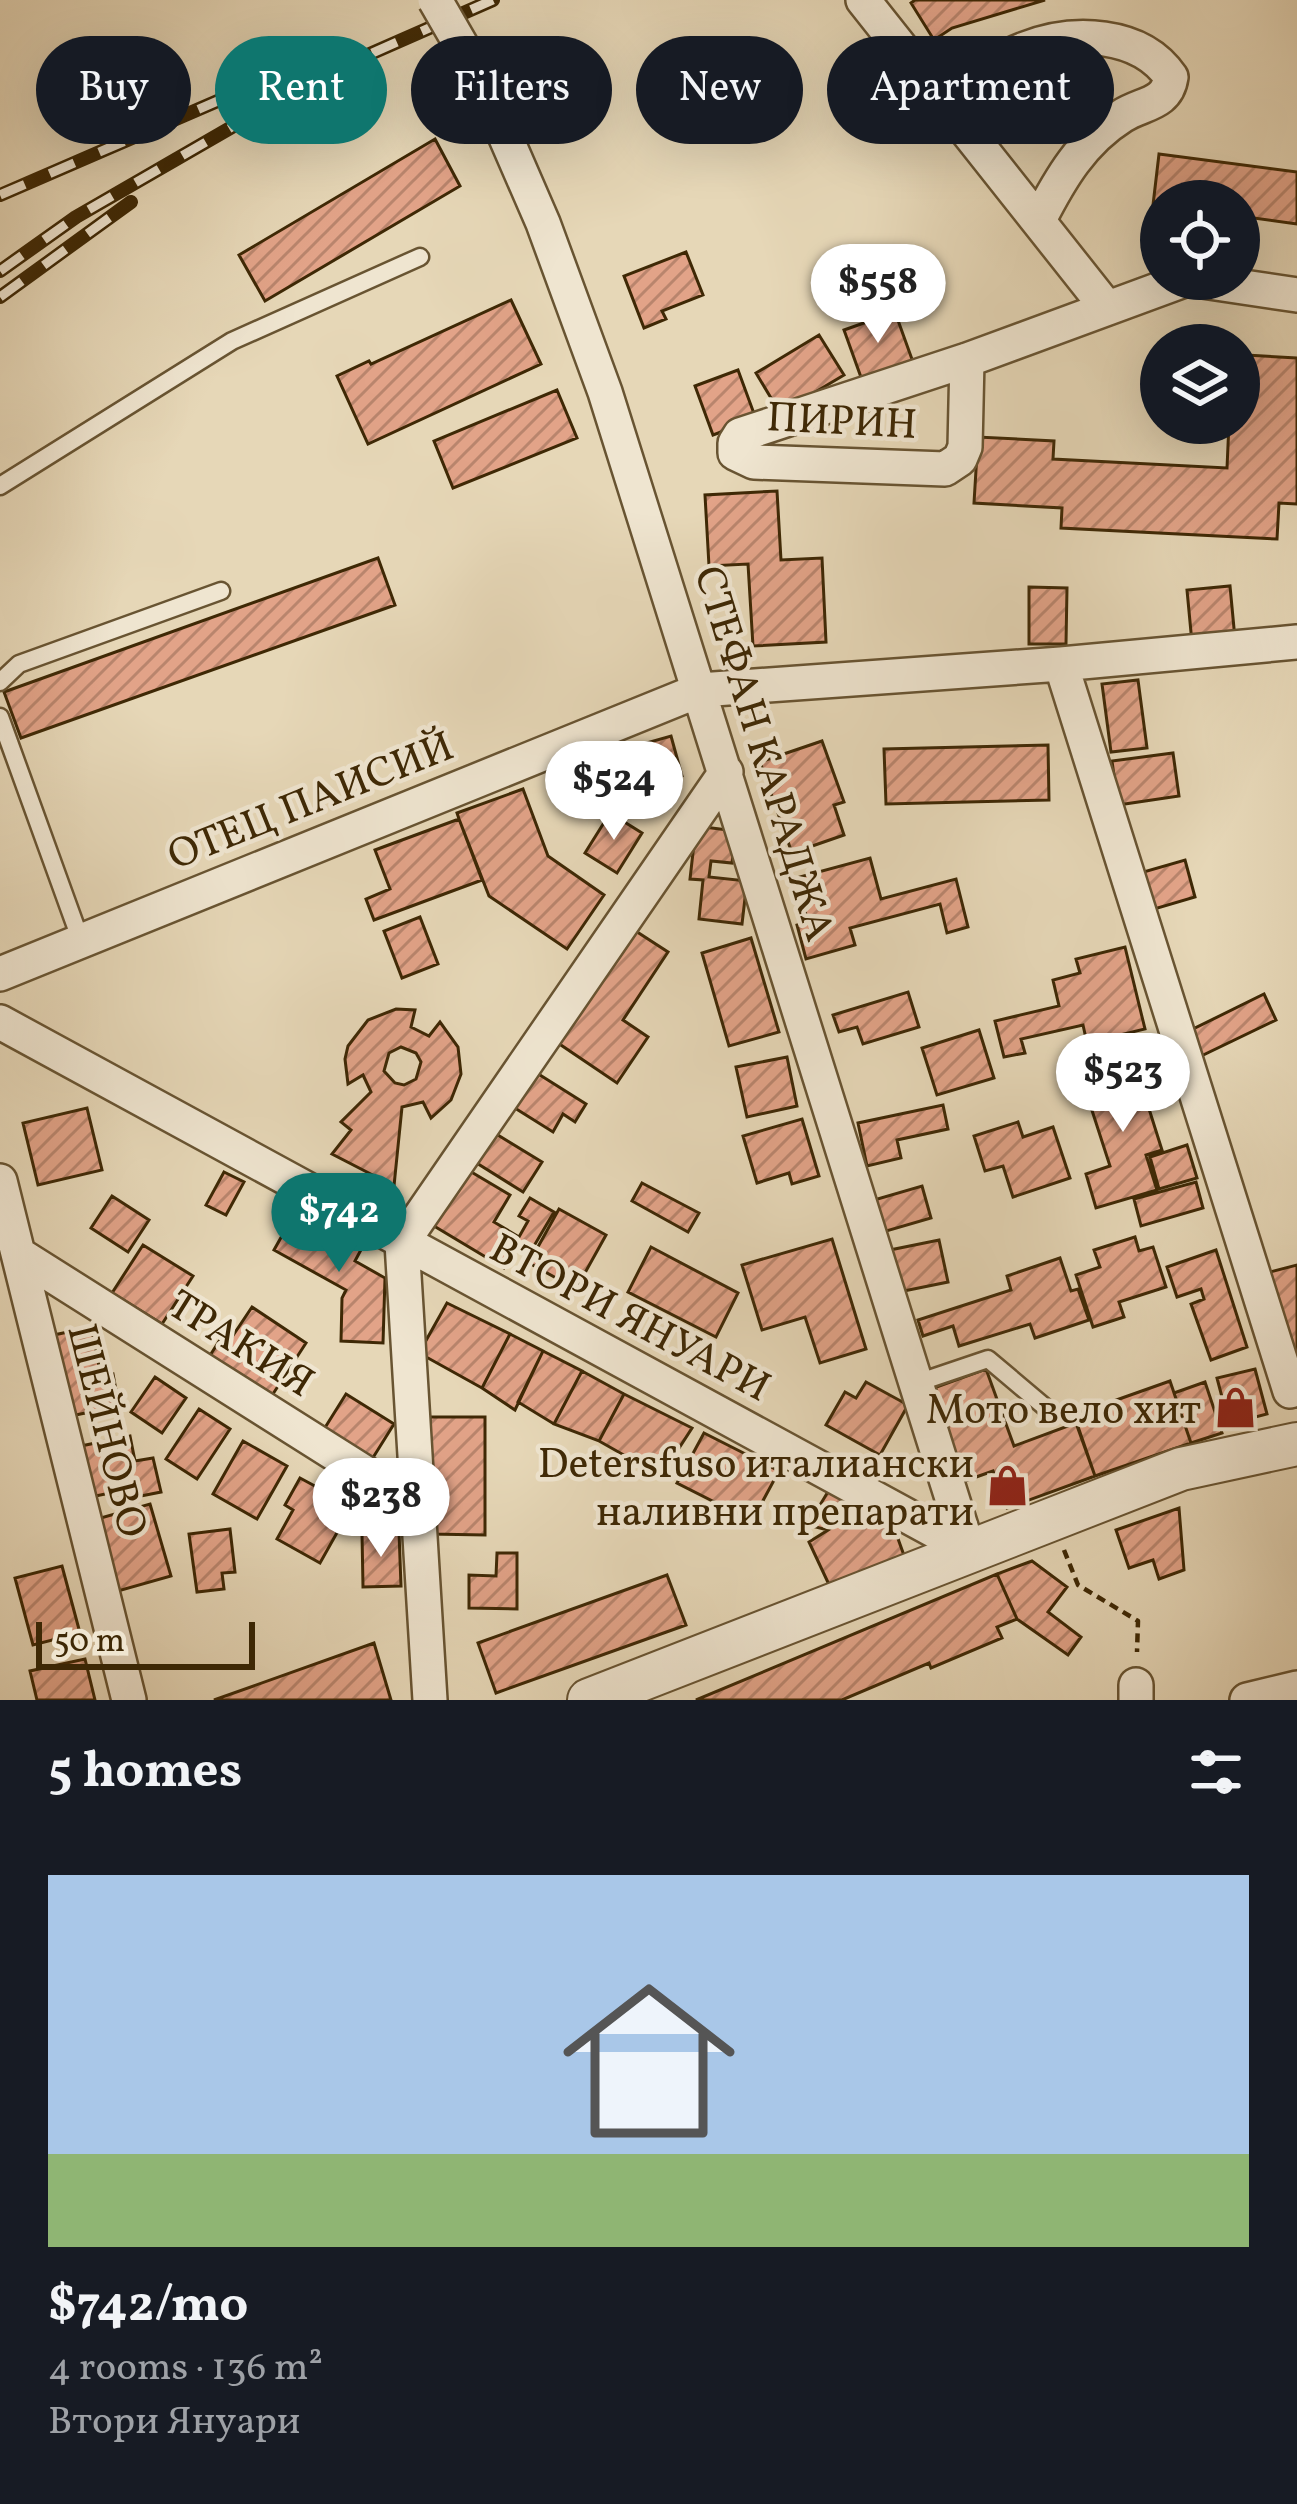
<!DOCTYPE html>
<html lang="en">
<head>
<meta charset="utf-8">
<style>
	body { margin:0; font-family:Vollkorn,serif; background:#20242c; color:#f1f3f6; height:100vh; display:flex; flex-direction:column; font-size:45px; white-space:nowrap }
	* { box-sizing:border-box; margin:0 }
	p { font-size:39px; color:#9ea1a6 }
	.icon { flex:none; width:66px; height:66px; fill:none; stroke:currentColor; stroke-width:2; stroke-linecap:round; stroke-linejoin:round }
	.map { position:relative; height:1700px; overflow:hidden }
	.details { display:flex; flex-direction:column; background:#171b24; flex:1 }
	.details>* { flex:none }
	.guide { position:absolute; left:36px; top:36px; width:1227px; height:108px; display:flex; gap:24px }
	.fabs { position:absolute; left:1140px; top:180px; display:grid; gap:24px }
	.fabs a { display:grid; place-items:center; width:120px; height:120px; border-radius:50%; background:#171b24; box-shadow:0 12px 48px #0002; font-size:60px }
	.scale { position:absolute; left:36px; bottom:30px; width:219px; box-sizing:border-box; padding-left:12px; border:6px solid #3e2805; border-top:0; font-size:33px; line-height:42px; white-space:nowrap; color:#3e2805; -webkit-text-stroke:9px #efe5d0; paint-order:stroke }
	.price { position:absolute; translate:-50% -102px; padding:0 27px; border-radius:42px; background:#fff; color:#222; font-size:39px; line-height:78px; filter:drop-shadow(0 3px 6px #0008) }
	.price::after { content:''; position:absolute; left:50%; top:72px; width:36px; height:27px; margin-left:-18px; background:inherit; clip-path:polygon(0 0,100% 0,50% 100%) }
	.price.selected { background:#0f766e; color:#fff }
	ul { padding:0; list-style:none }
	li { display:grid; align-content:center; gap:24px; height:636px; padding:0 48px }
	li+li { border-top:3px solid #363941 }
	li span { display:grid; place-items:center; height:372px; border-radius:0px; color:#555 }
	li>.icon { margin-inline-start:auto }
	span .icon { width:216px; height:216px; fill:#fffc; stroke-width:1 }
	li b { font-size:51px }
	h2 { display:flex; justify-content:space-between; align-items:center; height:144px; padding:0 48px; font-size:51px }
	.chip { padding:0 42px; border-radius:54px; background:#171b24; box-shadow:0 12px 48px #0002; font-size:42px; line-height:108px }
	.chip.selected { background:#0f766e; color:#fff }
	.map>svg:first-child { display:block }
	.building { fill:url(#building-hatch); stroke:#3e2805; stroke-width:3; fill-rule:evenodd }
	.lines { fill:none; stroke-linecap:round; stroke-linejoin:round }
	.service-casing { stroke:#685432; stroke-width:21 }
	.minor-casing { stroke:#685432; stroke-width:38 }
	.tertiary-casing { stroke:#685432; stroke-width:46 }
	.path { stroke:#3e2805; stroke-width:4.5; stroke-dasharray:9 6; stroke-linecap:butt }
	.service { stroke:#efe5d0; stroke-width:16 }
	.minor { stroke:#efe5d0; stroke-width:33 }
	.tertiary { stroke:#efe5d0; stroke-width:42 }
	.rail-casing { stroke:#3e2805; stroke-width:14 }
	.rail { stroke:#efe5d0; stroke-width:9; stroke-dasharray:27; stroke-linecap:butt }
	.minor-bridge-casing { stroke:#685432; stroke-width:38; stroke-linecap:butt }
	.minor-bridge { stroke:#efe5d0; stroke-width:33 }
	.labels { text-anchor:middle; stroke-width:9; stroke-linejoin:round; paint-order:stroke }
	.street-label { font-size:42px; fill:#3e2805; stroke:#efe5d0 }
	.poi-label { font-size:42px; fill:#3e2805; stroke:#efe5d0; text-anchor:end }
</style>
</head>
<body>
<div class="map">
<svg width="1297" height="1700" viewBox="0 0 1297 1700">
	<defs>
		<pattern id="building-hatch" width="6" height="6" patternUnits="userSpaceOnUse" patternTransform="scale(3)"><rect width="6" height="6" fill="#e2a388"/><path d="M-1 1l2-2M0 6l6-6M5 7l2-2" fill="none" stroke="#b9856d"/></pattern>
	</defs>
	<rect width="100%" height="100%" fill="#e6d7b7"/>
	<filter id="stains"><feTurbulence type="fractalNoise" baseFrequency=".00167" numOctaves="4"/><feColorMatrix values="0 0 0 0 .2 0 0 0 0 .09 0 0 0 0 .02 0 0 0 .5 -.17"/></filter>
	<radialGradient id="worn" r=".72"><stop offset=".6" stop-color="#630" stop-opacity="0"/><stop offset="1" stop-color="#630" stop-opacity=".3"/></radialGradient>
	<path class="building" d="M915 0H1045L952 28 934 40 911 3Z
		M435 139 460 186 265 301 239 255Z
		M1159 154 1297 172V224L1239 216V201H1161V206L1153 205Z
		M686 252 703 295 662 311 666 319 644 328 624 276Z
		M511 300 541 364 368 444 337 376 369 361 371 364Z
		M895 312 913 362 862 380 844 330Z
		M819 335 844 375 780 413 756 373Z
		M1246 355 1297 358V504L1279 503 1277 539 1061 528 1062 508 974 503 978 437 1054 441 1053 459 1227 468 1229 423H1239V415L1243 416Z
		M738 370 756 419 713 435 695 386Z
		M557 390 577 438 453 488 434 441Z
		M777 491 781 560 822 558 826 642 753 646 748 564 709 566 705 495Z
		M378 558 395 605 21 738 4 692Z
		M1230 586 1235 639 1192 643 1187 590Z
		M1029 587 1067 588 1066 644H1029Z
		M1138 680 1147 748 1111 752 1102 684Z
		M671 736 682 776 590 801 579 762Z
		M822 741 844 802 834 805 844 835 792 853 760 762Z
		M1048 745 1049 800 886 804 884 749Z
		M1173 753 1179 796 1118 805 1112 761Z
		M523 789 548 856 604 895 567 949 489 896 459 819 457 813Z
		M610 813 642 833 617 873 585 853Z
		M459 819 482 880 374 920 366 899 390 889 375 850Z
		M696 826 736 831 732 863 711 861 709 877 747 881 742 924 699 919 703 880 690 879Z
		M870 858 881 899 956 879 968 927 947 933 940 904 850 928 855 945 806 959 797 925 808 922 796 878Z
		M1185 860 1195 897 1151 910 1140 873Z
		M420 917 438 964 402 978 384 931Z
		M631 928 668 952 623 1020 648 1037 617 1083 555 1041Z
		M751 938 779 1032 729 1046 702 953Z
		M1125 947 1145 1029 1087 1043 1083 1025 1021 1039 1025 1053 1004 1057 995 1021 1059 1006 1053 980 1080 973 1076 959Z
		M908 992 919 1027 863 1044 857 1027 839 1032 833 1015Z
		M1264 994 1276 1020 1199 1057 1187 1032Z
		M396 1009 415 1010 411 1027 429 1036 440 1022 458 1047 461 1074 451 1100 431 1118 423 1102 402 1107 394 1186 332 1154 351 1130 341 1122 371 1092 363 1075 348 1084 345 1059 348 1046 368 1020ZM401 1047 416 1053 421 1062 416 1079 404 1085 395 1083 384 1071 389 1053Z
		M979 1030 994 1078 937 1095 922 1048Z
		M1132 1055 1162 1150 1146 1155 1157 1190 1096 1208 1086 1174 1110 1166 1087 1095 1107 1089 1100 1064Z
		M787 1057 797 1106 747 1117 736 1067Z
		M532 1070 586 1104 575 1122 563 1114 553 1132 510 1105Z
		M943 1105 948 1129 897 1140 901 1158 867 1166 858 1123Z
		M87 1108 102 1170 38 1185 23 1123Z
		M802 1119 819 1176 792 1184 789 1173 757 1183 743 1136Z
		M1018 1122 1023 1137 1053 1127 1070 1178 1013 1197 1003 1166 985 1171 974 1136Z
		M493 1132 542 1162 523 1192 475 1162Z
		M1187 1145 1197 1178 1159 1189 1150 1157Z
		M468 1170 510 1195 494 1222 519 1237 528 1221 519 1216 530 1198 554 1212 531 1251 519 1244 504 1268 434 1226Z
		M224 1172 244 1182 226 1215 206 1205Z
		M1196 1182 1203 1208 1141 1226 1134 1199Z
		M642 1183 699 1213 688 1232 632 1201Z
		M922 1186 931 1218 883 1232 874 1200Z
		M112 1196 149 1220 128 1252 91 1228Z
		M297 1209 363 1246 355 1261 385 1278 383 1343 341 1341 342 1298 346 1290 274 1250Z
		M559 1209 606 1235 576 1289 529 1263Z
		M1135 1237 1139 1251 1153 1247 1166 1287 1119 1302 1124 1317 1093 1327 1076 1275 1100 1267 1094 1250Z
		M832 1239 866 1349 820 1363 805 1317 762 1330 742 1265Z
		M939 1240 948 1282 899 1292 890 1250Z
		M143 1245 193 1276 162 1324 112 1293Z
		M651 1247 738 1293 716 1337 628 1292Z
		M1216 1250 1247 1347 1211 1360 1191 1304 1204 1299 1201 1289 1177 1297 1167 1267Z
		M1060 1258 1071 1291 1078 1289 1089 1320 1035 1338 1030 1324 959 1346 953 1326 923 1336 918 1320 1011 1290 1007 1276Z
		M1297 1265V1391L1266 1273Z
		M447 1303 510 1334 482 1388 419 1353Z
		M252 1307 306 1343 271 1397 209 1357 225 1332 232 1337Z
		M91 1327 101 1376 113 1374 119 1406 71 1416 54 1335Z
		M510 1334 543 1351 515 1410 482 1388Z
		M543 1351 582 1371 554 1424 518 1402Z
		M986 1369 1014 1446 1076 1423 1095 1476 1007 1508 993 1471 965 1481 931 1389Z
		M1255 1369 1267 1414 1229 1424 1217 1378Z
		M582 1371 624 1394 599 1441 554 1424Z
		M155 1377 186 1398 162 1433 131 1412Z
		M1170 1381 1191 1443 1095 1476 1074 1415Z
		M866 1382 908 1405 880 1455 826 1425 845 1392 856 1398Z
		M1205 1382 1222 1433 1191 1443 1174 1393Z
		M346 1394 394 1424 369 1464 321 1434Z
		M624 1394 692 1428 661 1476 599 1441Z
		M199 1409 230 1429 197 1479 166 1459Z
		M430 1417H485V1535L430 1534Z
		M704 1433 779 1471 752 1521 677 1483Z
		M130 1436 135 1461 153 1458 161 1492 141 1496 139 1487 86 1498 76 1447Z
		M243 1441 287 1466 257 1519 213 1494Z
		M300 1478 352 1506 320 1563 277 1539 293 1510 285 1505Z
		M832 1485 892 1522 906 1561 832 1591 809 1542 828 1530 808 1525Z
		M150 1504 171 1576 111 1593 90 1521Z
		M1179 1508 1184 1570 1159 1579 1153 1560 1129 1568 1116 1530Z
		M230 1529 235 1572 222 1573 224 1589 197 1592 189 1534Z
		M399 1532 401 1586 363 1587 362 1533Z
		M497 1553H517V1609L469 1608V1575L496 1576Z
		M1032 1561 1067 1587 1048 1612 1081 1637 1068 1655 1017 1619 997 1574Z
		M62 1566 80 1633 33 1645 15 1578Z
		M997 1574 1017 1619 997 1627 1002 1638 931 1668 929 1663 842 1700H696Z
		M667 1575 686 1625 496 1693 478 1643Z
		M374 1643 391 1700H214Z
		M85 1659 95 1700H37L30 1671Z"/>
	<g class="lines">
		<defs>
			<path id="service" d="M0 486 232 341 420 257
				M0 682 19 664 221 591
				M0 717 81 941
				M917 1383 988 1359 1052 1413"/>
			<path id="minor" d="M863 0 1107 308
				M480 78 543 223 605 392 968 1549
				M944 98C970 81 996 60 1025 49 1073 30 1140 32 1171 77 1167 105 1142 103 1122 116 1082 141 1060 179 1039 220
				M1189 279 1297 295
				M967 360 965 447 960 459 945 469 754 462 735 453V443L740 435 967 360 1187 279
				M1061 664 1290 1391
				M0 974 700 690 1061 664 1297 642
				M0 1022 968 1549
				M0 1181 129 1700
				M20 1255 416 1505
				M430 1700 402 1243 726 772
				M1136 1700V1685
				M1247 1700 1297 1688"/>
			<path id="tertiary" d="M589 1700 1181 1469 1297 1444"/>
		</defs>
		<use href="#service" class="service-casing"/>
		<use href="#minor" class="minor-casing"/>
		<use href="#tertiary" class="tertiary-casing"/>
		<path class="path" d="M1064 1550 1078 1585 1138 1621 1137 1652"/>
		<use href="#service" class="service"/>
		<use href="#minor" class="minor"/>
		<use href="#tertiary" class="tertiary"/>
		<defs>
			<path id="rail" d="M0 195 278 75
				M0 271 76 217 322 75 493 0
				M0 297 131 202"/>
		</defs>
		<use href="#rail" class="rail-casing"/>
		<use href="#rail" class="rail"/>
		<defs>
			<path id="minor-bridge" d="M435 0 480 78"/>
		</defs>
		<use href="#minor-bridge" class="minor-bridge-casing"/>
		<use href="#minor-bridge" class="minor-bridge"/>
	</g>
	<defs>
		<symbol id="shop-bare" viewBox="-9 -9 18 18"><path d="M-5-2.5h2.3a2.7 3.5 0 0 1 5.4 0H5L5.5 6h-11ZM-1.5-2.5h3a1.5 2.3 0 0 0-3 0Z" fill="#8f2418" stroke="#efe5d0" stroke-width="2.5" paint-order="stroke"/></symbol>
	</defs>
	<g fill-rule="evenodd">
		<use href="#shop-bare" x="1206" y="1378" width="59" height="59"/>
		<use href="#shop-bare" x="978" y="1456" width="59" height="59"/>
	</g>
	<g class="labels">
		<g class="street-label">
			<text transform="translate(842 419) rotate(3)" y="15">ПИРИН</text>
			<text transform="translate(766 753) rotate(73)" y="15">СТЕФАН КАРАДЖА</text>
			<text transform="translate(310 799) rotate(-22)" y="15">ОТЕЦ ПАИСИЙ</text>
			<text transform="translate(631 1316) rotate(28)" y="15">ВТОРИ ЯНУАРИ</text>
			<text transform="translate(242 1342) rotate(32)" y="15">ТРАКИЯ</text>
			<text transform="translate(109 1430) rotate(76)" y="15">ШЕЙНОВО</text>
		</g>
		<g class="poi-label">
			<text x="1201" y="1423">Мото вело хит</text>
			<text x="974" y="1477">Detersfuso италиански<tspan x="974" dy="48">наливни препарати</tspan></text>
		</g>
	</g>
	<rect width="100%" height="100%" filter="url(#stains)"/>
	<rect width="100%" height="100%" fill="url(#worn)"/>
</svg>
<div class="fabs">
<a><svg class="icon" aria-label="locate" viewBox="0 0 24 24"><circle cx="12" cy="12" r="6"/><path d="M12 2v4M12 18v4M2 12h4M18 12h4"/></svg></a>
<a><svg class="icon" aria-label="layers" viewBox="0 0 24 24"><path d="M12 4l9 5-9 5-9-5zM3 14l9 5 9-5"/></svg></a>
</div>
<div class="scale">50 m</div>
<b class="price" style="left:878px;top:346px">$558</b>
<b class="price" style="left:614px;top:843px">$524</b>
<b class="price" style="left:1123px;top:1135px">$523</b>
<b class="price selected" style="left:339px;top:1275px">$742</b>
<b class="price" style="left:381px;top:1560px">$238</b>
<div class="guide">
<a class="chip">Buy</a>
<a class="chip selected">Rent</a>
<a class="chip">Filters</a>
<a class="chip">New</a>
<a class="chip">Apartment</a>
</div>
</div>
<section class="details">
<h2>5 homes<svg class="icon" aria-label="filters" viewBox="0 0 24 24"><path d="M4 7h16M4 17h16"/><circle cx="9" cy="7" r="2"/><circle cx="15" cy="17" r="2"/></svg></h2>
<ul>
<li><span style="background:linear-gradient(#a9c7e8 75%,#8fb573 0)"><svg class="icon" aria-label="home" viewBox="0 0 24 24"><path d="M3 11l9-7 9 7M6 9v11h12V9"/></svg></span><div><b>$742/mo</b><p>4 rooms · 136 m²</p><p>Втори Януари</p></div></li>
</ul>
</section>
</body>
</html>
